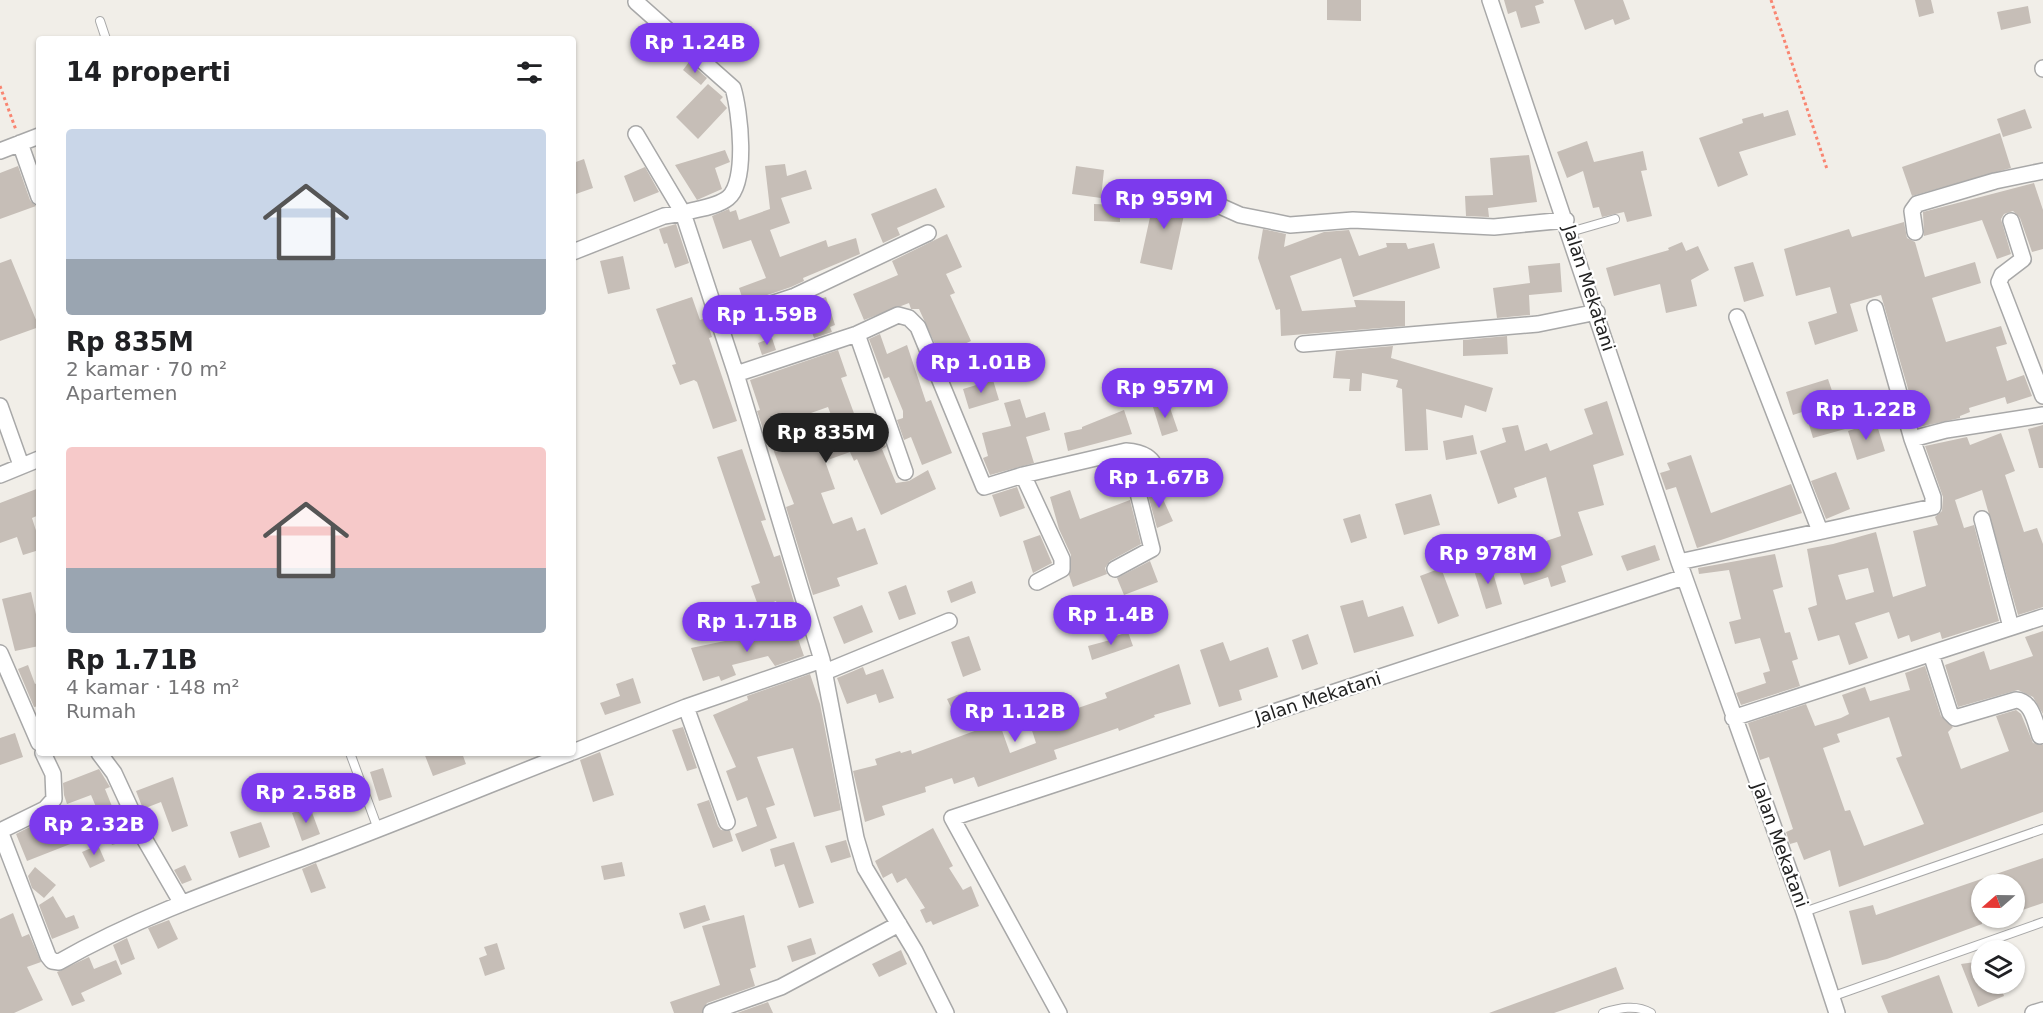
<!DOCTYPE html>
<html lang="id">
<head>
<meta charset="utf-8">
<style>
	body { margin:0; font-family:"DejaVu Sans",sans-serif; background:#f2f2f2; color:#202124; height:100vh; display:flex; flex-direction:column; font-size:22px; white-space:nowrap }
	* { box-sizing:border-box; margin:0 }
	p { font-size:20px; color:#757577 }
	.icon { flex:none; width:33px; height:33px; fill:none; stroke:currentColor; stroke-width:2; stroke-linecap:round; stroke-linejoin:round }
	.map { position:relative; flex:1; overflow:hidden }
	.details { position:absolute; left:36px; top:36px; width:540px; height:720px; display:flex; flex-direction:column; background:#fff; border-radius:6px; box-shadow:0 2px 4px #0004 }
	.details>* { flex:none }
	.needle { width:39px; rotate:250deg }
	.buttons { position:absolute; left:1971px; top:874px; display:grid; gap:12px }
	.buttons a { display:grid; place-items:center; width:54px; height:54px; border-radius:50%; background:#fff; box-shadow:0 2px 4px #0004; font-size:30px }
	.price { position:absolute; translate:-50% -51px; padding:0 14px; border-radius:21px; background:#7c3aed; color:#fff; font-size:20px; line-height:39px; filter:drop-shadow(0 2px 3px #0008) }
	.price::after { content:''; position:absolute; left:50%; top:36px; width:18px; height:14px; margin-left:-9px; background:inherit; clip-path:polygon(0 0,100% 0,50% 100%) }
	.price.selected { background:#222; color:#fff }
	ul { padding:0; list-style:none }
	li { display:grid; align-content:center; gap:12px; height:318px; padding:0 30px }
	li span { display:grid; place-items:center; height:186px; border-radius:6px; color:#555 }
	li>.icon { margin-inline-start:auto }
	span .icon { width:108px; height:108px; fill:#fffc; stroke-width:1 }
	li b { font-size:26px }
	h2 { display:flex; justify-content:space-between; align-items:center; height:72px; padding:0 30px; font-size:26px }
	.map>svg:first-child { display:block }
	.building { fill:#c6beb7; fill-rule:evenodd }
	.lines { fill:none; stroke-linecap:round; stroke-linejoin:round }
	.lane-casing { stroke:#a8a8a8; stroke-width:10 }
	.street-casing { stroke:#a8a8a8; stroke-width:18 }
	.path { stroke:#f98571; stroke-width:3; stroke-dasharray:3 3; stroke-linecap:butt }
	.lane { stroke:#fff; stroke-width:8 }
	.street { stroke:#fff; stroke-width:15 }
	.labels { text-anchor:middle; stroke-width:4.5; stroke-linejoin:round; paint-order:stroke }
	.street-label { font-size:18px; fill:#212121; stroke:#fff }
</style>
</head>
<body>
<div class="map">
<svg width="2043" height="1013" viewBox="0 0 2043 1013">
	<rect width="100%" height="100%" fill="#f1eee8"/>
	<path class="building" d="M1327 0H1361V21L1327 20Z
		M1504 0H1543L1544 3 1535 6 1540 23 1521 28 1516 11 1508 14Z
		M1574 0H1623L1630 19 1615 25 1613 19 1585 30Z
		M1915 0H1931L1934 13 1919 17Z
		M2028 6 2031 23 2001 30 1997 12Z
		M689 62 707 78 701 85 683 70Z
		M708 84 723 97 720 100 727 108 698 139 676 117Z
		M2025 109 2032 128 2003 137 1997 119Z
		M1788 110 1796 135 1739 152 1748 175 1718 187 1699 138 1743 123 1742 119 1763 113 1764 117Z
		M2000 133 2011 168 1912 196 1902 167Z
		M1587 141 1594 162 1643 151 1647 170 1641 171 1652 216 1627 222 1624 212 1602 217 1599 207 1593 208 1583 171 1567 178 1557 152Z
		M725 150 730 162 715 168 722 189 697 200 675 165Z
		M1529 155 1537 202 1488 208 1489 217 1466 216 1465 196 1493 195 1490 158Z
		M584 159 593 188 573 195V163Z
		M785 164 787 176 806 170 812 189 781 198 790 223 770 230 780 257 826 240 828 247 856 238 860 254 803 278 804 281 791 287 744 303 739 288 766 278 751 240 723 249 712 216 729 209 730 212 736 210 739 220 770 209 765 166Z
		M18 166 30 200 36 206 0 219V173Z
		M1076 166 1104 170 1101 198 1072 194Z
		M645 167 659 192 634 202 624 176Z
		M2034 183 2043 210V249L2032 252 2020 218 2013 211 2004 214 2001 219 2011 254 1997 259 1982 220 1924 236 1923 212Z
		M936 188 945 207 897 228 900 235 883 243 871 214Z
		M1156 190 1184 197 1187 201 1172 270 1140 263Z
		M1094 204 1120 205V222L1094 221Z
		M1904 222 1907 238 1915 242 1925 277 1975 262 1981 283 1932 298 1946 342 2001 326 2007 344 1996 347 2007 381 2024 375 2032 396 2007 404 2005 397 1969 408 1970 412 1960 416V418L1919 427 1881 295 1850 304 1858 331 1815 345 1808 322 1837 313 1830 287 1796 296 1784 249 1849 229 1852 237Z
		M676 224 689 263 675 268 667 243 664 244 659 229Z
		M1263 229 1286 234 1284 247 1324 232 1349 230 1359 256 1387 247 1386 243H1406L1408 249 1434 243 1440 268 1353 297 1341 258 1290 276 1302 311 1356 307 1354 300 1405 301V326L1281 336 1280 309 1276 310 1258 258Z
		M947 234 962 267 946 274 955 293 950 295 971 341 940 355 919 309H911L909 303 864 320 853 294 898 275 892 261Z
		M1682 242 1686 251 1698 246 1709 270 1691 280 1697 306 1666 313 1660 284 1614 296 1606 268 1669 250 1668 248Z
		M623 256 630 289 608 294 600 261Z
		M11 259 39 327 0 341V263Z
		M1753 262 1764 296 1744 302 1734 267Z
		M1560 263 1562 292 1529 295 1530 315 1497 318 1493 288 1530 283 1528 266Z
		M692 297 700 320 706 318 712 337 709 338 737 421 713 429 697 382 694 380 680 385 672 365 676 364 656 309Z
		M826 297 835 325 830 327 832 332 814 338 802 305Z
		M880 334 887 354 907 345 926 402 931 400 952 453 922 465 911 437 904 440 897 420 903 418V411L889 377 884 379 869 339Z
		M1507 336 1508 354 1463 356V340Z
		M772 338 776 350 762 355 758 343Z
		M1393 346 1391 358 1493 388 1486 412 1465 405 1462 418 1426 409 1428 450 1405 451 1402 389 1396 387 1398 380 1362 373 1361 391H1349L1350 379 1333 378 1336 351Z
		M838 350 847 376 841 378 862 435 879 428 886 447 882 449 896 483 909 481 928 470 936 489 881 515 857 459 854 461 850 452 825 461 835 489 821 493 831 520 833 524 852 517 857 531 865 528 878 564 837 578 840 586 813 595 786 507 794 504 765 428 763 429 757 411 760 410 750 380ZM828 407 837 431 802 444 794 419Z
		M1828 379 1845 429 1813 438 1805 411 1793 415 1786 392Z
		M993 380 999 400 969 409 963 389Z
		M1020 399 1026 418 1045 412 1050 430 1026 437 1034 463 990 475 983 458 988 456 982 433 1011 426 1004 403Z
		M1607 401 1624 455 1593 465 1604 505 1578 512 1593 555 1561 566 1566 582 1551 587 1548 577 1524 585 1510 545 1529 539 1531 546 1561 536 1546 477 1514 488 1517 497 1498 504 1480 451 1506 442 1502 428 1518 425 1525 451 1547 443 1550 451 1593 434 1584 409Z
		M1168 402 1178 431 1162 436 1153 407Z
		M1124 410 1132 434 1068 451 1064 433 1082 429V427Z
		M1876 422 1885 451 1857 460 1848 431Z
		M2043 425V468H2039L2028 429Z
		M2001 433 2015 471 2005 475 2024 532 2037 528 2043 544V607L2018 615 1982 490 1955 500 1964 528 1974 525 1999 621 1942 639 1940 632 1911 642 1909 635 1898 639 1889 612 1855 623 1868 658 1849 665 1839 635 1818 641 1808 608 1817 605 1807 549 1833 544 1876 532 1893 597 1926 586 1913 531 1938 525 1935 517 1942 511 1943 497 1925 446 1967 437 1970 445ZM1868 568 1874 592 1846 600 1838 575Z
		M1473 435 1477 454 1446 460 1443 441Z
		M742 449 766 520 761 521 774 557 780 555 794 602 790 603 792 613 781 617 776 601 759 608 751 586 760 583 717 457Z
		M1691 455 1711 513 1791 484 1802 513 1697 548 1676 487 1666 490 1660 473 1670 470 1667 463Z
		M1836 472 1850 509 1826 519 1811 481Z
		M1157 486 1173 521 1157 528 1148 495Z
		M1017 487 1025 508 1000 517 992 495Z
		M39 488V515L32 518 39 540V550L23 555 17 537 0 543V503Z
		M1070 490 1080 519 1130 500 1141 544 1110 561 1105 568 1107 574 1073 587 1069 575 1071 555 1059 529 1050 497Z
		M1431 494 1440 525 1404 535 1395 504Z
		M1360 514 1367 538 1351 543 1343 519Z
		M1040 535 1052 563 1033 573 1023 541Z
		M1655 545 1660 560 1627 571 1621 556Z
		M1775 554 1783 587 1773 590 1785 633 1790 632 1798 659 1792 661 1800 686 1741 705 1736 693 1766 683 1763 673 1770 671 1760 638 1735 644 1729 622 1741 619 1729 570 1699 574 1698 568Z
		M1150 561 1158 582 1124 595 1117 578Z
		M1490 562 1502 604 1486 609 1473 567Z
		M1441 568 1459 616 1438 624 1420 576Z
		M972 581 976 593 951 603 947 591Z
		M906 585 916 614 899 620 888 592Z
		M31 592 39 628V646L15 651 2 599Z
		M1363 600 1368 617 1403 606 1414 636 1354 653 1340 606Z
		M862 605 873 632 844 644 833 617Z
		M794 627 804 656 775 666 768 656 732 665 736 675 721 681 719 676 703 681 691 648Z
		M2043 631V714L2033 697 2018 690 1958 707 1945 665 1984 651 1990 670 2033 656 2025 637Z
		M1128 632 1133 646 1092 660 1088 646 1114 639 1113 637Z
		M1308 634 1318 664 1302 670 1292 640Z
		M969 636 981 670 963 677 951 642Z
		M1223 642 1230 661 1268 647 1278 677 1239 690 1242 700 1219 707 1200 650Z
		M1179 664 1191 704 1154 715 1155 717 1119 731 1118 728 1054 750 1057 759 978 787 974 777 954 784 952 778 925 787 926 792 882 806 885 815 865 822 853 771 877 765 875 759 900 751 901 753 911 750 912 754 999 722 1010 753 1036 743 1026 712 1042 706 1046 719 1107 698 1105 693Z
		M28 665 35 684 39 682V706L34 707 18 669Z
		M1925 666 1941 716 1953 727 1948 732 1961 769 2009 751 1996 716 2016 710 2021 714 2033 743 2043 745V812L1839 887 1830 850 1804 860 1797 842 1790 844 1786 832 1793 829 1769 757 1760 760 1748 723 1806 704 1815 726 1841 718 1849 714 1842 695 1865 687 1870 701 1910 690 1905 673ZM1889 717 1902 756 1896 758 1924 824 1864 846 1850 810 1845 811 1823 748 1840 742 1837 734Z
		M863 667 866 675 883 669 894 698 879 703 876 694 847 704 837 678Z
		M810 674 820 704 841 810 814 817 793 748 757 757 775 805 766 808 777 838 742 852 735 834 757 826 747 797 737 801 726 771 736 767 713 715 748 700 747 696Z
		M633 678 641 703 605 715 600 703 620 696 616 684Z
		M967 691 974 706 954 714 947 699Z
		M683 727 697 768 687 771 672 730Z
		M15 733 23 757 0 765V738Z
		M600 752 614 795 593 802 580 760Z
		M424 753H462L466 764 433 776Z
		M383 768 392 797 379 801 370 772Z
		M99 769 110 787 105 789 126 841 112 845 91 795 67 804 64 795 63 783Z
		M173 777 188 826 172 832 161 802 143 809 136 791Z
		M709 800 718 826 721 830 730 831 733 841 713 848 697 804Z
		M310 807 320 834 302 841 292 813Z
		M65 809 78 841 27 861 16 834Z
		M261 822 270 847 239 858 230 832Z
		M933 828 953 866 949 868 963 890 971 886 979 906 933 925 931 921 926 923 920 910 925 908 906 878 897 883 892 873 883 878 875 861Z
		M846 840 851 857 831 863 825 846Z
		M794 842 814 903 799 908 784 864 775 867 770 849Z
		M98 845 105 861 90 868 82 852Z
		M2043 858V903L2014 913V885H1982V924L1887 959 1862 965 1849 911 1873 905 1876 915Z
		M622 862 625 876 604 880 601 866Z
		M316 863 326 888 311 893 302 869Z
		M185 865 192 880 182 884 174 870Z
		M35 867 56 885 44 898 32 888 28 876Z
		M53 896 66 918 74 915 79 928 52 939 39 905Z
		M705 905 710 920 684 929 679 913Z
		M13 913 22 937 29 934 41 962 27 967 43 1000 14 1013H0V919Z
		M744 915 756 967 750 969 755 986 707 1003 702 1013H674L670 1002 720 985 702 926Z
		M169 920 178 939 158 949 148 928Z
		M127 938 135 959 121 965 113 945Z
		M811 938 816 954 792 962 787 946Z
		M497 943 505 969 485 976 479 958 487 955 484 947Z
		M901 950 907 964 879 977 872 964Z
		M89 957 94 969 116 960 122 974 81 993 85 1001 72 1006 57 972Z
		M1975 962 1979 984H2000L2004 996 1978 1007 1961 964Z
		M1616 967 1624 989 1554 1013H1489Z
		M1939 975 1953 1013H1888L1881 996Z
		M768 1002 773 1013H737Z"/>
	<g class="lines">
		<defs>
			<path id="lane" d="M100 21 106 39
				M1570 232 1615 219
				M350 753 378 829
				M1804 912 2043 829
				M1831 997 2043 922
				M1603 1013C1619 1008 1636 1004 1651 1013"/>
			<path id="street" d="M1490 0 1679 562 1804 912 1837 1013
				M2043 68V69
				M636 134 683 213C696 209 717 207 728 198 748 182 740 111 733 88L636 2
				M20 143 39 197
				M0 151 39 136
				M1193 194 1240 215 1290 225 1353 220 1494 227 1566 220
				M2011 221 2023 259 2002 275 1999 282 2043 396
				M1915 232 1912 211 1917 204 1995 181 2043 171
				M573 252 664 216 683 213 736 374 822 660 856 838 865 868 915 951 946 1013
				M1875 308 1912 439
				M1737 317 1820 531
				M720 321 795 296 928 233
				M857 334 905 472
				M1303 344 1538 324 1597 312
				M736 374 857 334 898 315 909 318 918 327 984 487 1023 475 1062 559V569L1037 582
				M0 406 21 465
				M0 475 39 459
				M1023 475 1126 451C1141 452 1156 457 1156 475L1143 485 1138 493 1152 549 1115 569
				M1982 519 2011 627
				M1679 562 1933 507V497L1912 439 1946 430 2043 415
				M0 653 39 743
				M1931 654 1950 713 1955 718 2016 700C2032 701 2035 722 2040 736
				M825 672 949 621
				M686 707 727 822
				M1733 718 2043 617
				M573 752 686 707 822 660
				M99 753 114 773 145 840 181 902
				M0 831 48 956 52 961 59 962C143 914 233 884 324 850 406 819 488 785 570 753
				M0 831 45 809 54 799 53 774 43 753
				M711 1012 781 987 899 924
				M1059 1013 952 818 1684 577
				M2033 1013 2043 1010"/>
		</defs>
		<use href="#lane" class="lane-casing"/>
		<use href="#street" class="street-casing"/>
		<path class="path" d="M1771 0 1827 169
			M0 86 16 130"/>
		<use href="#lane" class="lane"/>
		<use href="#street" class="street"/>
	</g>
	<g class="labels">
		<g class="street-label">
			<text transform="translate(1589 288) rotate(72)" y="6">Jalan Mekatani</text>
			<text transform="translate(1318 698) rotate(-18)" y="6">Jalan Mekatani</text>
			<text transform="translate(1780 845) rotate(70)" y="6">Jalan Mekatani</text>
		</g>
	</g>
</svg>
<div class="buttons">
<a><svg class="needle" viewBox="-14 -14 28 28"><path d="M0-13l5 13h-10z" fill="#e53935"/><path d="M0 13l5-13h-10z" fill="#757577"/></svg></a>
<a><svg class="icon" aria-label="layers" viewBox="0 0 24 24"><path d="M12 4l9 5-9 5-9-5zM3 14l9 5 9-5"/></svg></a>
</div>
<b class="price" style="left:695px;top:74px">Rp 1.24B</b>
<b class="price" style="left:1164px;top:230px">Rp 959M</b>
<b class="price" style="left:767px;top:346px">Rp 1.59B</b>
<b class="price" style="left:981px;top:394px">Rp 1.01B</b>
<b class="price" style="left:1165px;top:419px">Rp 957M</b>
<b class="price" style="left:1866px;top:441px">Rp 1.22B</b>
<b class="price selected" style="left:826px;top:464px">Rp 835M</b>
<b class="price" style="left:1159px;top:509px">Rp 1.67B</b>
<b class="price" style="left:1488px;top:585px">Rp 978M</b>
<b class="price" style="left:1111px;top:646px">Rp 1.4B</b>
<b class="price" style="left:747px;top:653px">Rp 1.71B</b>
<b class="price" style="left:1015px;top:743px">Rp 1.12B</b>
<b class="price" style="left:306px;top:824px">Rp 2.58B</b>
<b class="price" style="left:94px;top:856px">Rp 2.32B</b>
<section class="details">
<h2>14 properti<svg class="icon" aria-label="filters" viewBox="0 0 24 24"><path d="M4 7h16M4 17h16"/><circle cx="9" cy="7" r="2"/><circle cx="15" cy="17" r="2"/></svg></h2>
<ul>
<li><span style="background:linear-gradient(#c9d6e8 70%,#9aa5b1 0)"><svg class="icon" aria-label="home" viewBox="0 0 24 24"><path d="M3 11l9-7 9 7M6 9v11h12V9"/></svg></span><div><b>Rp 835M</b><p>2 kamar · 70 m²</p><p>Apartemen</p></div></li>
<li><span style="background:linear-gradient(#f6c9c9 65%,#9aa5b1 0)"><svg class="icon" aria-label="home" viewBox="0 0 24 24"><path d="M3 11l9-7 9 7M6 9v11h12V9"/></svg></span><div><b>Rp 1.71B</b><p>4 kamar · 148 m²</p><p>Rumah</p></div></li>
</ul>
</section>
</div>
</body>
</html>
